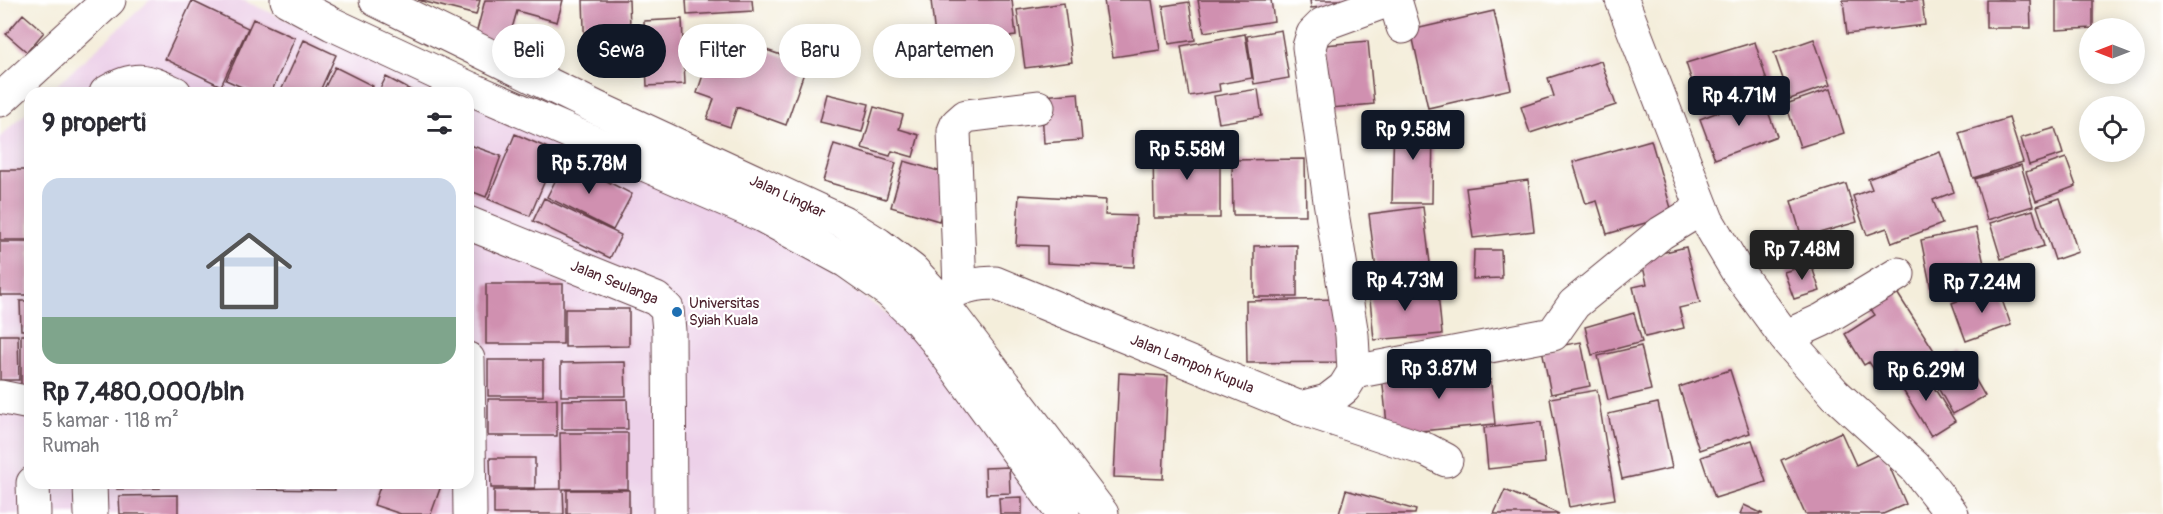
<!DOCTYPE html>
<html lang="id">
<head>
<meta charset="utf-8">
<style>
	body { margin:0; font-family:Pangolin,sans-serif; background:#f2f2f3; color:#2b2b33; height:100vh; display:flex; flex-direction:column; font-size:22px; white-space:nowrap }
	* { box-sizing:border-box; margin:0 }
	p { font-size:20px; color:#7c7c81 }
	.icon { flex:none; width:33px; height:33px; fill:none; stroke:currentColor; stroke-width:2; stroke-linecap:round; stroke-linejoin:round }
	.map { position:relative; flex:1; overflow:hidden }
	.side { position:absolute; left:24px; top:87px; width:450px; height:402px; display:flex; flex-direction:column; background:#fff; border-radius:18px; box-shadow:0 3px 15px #0003 }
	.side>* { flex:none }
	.hud { position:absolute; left:492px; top:24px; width:570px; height:54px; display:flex; gap:12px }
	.needle { width:39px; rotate:270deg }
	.controls { position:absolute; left:2079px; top:18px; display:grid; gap:12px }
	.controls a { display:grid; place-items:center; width:66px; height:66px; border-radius:50%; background:#fff; box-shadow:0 3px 15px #0003; font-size:30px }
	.price { position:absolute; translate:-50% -51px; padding:0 14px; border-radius:6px; background:#111827; color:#fff; font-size:20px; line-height:39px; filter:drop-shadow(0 2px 3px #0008) }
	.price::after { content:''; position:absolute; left:50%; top:36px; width:18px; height:14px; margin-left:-9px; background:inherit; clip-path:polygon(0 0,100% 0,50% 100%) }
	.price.current { background:#222; color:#fff }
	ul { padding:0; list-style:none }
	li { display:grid; align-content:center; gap:12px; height:318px; padding:0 18px }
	li span { display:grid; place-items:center; height:186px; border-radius:18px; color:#555 }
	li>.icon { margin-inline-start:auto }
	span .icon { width:108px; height:108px; fill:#fffc; stroke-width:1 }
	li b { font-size:26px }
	h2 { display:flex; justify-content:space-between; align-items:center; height:72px; padding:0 18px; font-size:26px }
	.pill { padding:0 21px; border-radius:27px; background:#fff; box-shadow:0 3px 15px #0003; font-size:21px; line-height:54px }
	.pill.current { background:#111827; color:#fff }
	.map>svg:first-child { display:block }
	.built { fill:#edd1e9 }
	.building { fill:#d090b0 }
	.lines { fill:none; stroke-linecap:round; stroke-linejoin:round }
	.street-casing { stroke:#643e45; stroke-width:35 }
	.secondary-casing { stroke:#643e45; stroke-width:35 }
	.street { stroke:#fff; stroke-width:33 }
	.secondary { stroke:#fff; stroke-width:33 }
	.poi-dot { fill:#1f6fb2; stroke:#fff; stroke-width:2 }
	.labels { text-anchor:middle; stroke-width:4.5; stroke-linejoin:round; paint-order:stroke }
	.street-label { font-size:15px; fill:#4a1f2b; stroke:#fff }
	.poi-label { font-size:15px; fill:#4a1f2b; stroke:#fff; text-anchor:start }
</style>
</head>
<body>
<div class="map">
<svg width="2163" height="514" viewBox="0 0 2163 514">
	<rect width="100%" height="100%" fill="#fff"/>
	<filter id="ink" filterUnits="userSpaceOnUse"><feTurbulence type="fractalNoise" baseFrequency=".0167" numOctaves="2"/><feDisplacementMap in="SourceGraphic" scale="12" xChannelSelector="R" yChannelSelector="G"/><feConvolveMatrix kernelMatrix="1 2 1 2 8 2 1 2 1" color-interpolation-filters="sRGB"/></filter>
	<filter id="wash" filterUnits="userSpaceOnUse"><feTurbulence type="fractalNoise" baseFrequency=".008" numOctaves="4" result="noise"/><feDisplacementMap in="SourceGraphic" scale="24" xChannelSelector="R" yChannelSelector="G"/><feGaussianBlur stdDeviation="1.35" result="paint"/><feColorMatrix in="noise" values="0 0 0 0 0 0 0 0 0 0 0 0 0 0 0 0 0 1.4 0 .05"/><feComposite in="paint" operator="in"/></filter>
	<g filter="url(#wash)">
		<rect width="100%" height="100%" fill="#f4eedb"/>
		<path class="built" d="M150 0H242L454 93H48Z
			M468 99 753 224 858 293 913 332 1051 514H0V137L30 109V483H468Z"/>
		<g id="blocks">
			<path class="building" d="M418 0H480L476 15Z
				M485 0H563L557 22 517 11 507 46 475 38Z
				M583 0H629L631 55 585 56Z
				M686 0H752L753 11 687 15Z
				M931 0H1012L1016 36 1008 37 1010 47 962 53 961 43 936 46Z
				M1104 0H1152L1160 50 1113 57Z
				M1198 0H1271L1274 21 1204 32Z
				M1310 0H1369V2L1311 8Z
				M1843 0H1922L1925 25 1847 34Z
				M1986 0H2030L2031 28H1986Z
				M2056 0H2093V28L2056 30Z
				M192 1 248 28 221 86 165 59Z
				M1189 2 1195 40 1169 44 1163 6Z
				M1064 3 1072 62 1025 68 1017 10Z
				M1494 11 1511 89 1428 108 1411 30Z
				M23 14 44 32 27 52 6 34Z
				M253 19 295 38 271 93H255L226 80Z
				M682 19 685 84 647 86 644 21Z
				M1281 30 1289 78 1254 84 1247 36Z
				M717 33 807 64 786 125 737 107 730 127 707 119 714 99 697 93Z
				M1245 34 1252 78 1219 84 1220 91 1189 96 1181 46Z
				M1814 39 1830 85 1790 99 1774 53Z
				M304 40 336 55 319 93H280Z
				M1368 41 1374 104 1331 108 1325 45Z
				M1755 42 1769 88 1701 109 1686 63Z
				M1601 61 1616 105 1530 133 1521 107 1554 96 1548 78Z
				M335 67 373 86 370 93H322Z
				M386 77 416 93H378Z
				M1258 89 1262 116 1219 123 1214 96Z
				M1830 89 1844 133 1800 147 1786 104Z
				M1078 93 1082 140 1044 143 1041 96Z
				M827 94 869 104 862 132 820 122Z
				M1762 95 1777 136 1715 159 1700 119Z
				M874 107 903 115 899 129 919 135 913 157 892 151 890 156 862 148Z
				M2009 118 2023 162 1973 178 1959 133Z
				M1394 119 1433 120 1432 203H1392Z
				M2055 128 2063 154 2029 165 2021 138Z
				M515 134 557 152 530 216 488 199Z
				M1651 140 1673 215 1607 234 1597 201 1586 204 1573 162Z
				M834 144 896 163 886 199 823 181Z
				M1220 144V218H1154L1153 145Z
				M470 145 501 156 486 197 468 190V151Z
				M1940 152 1954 192 1933 200 1942 224 1892 243 1887 228 1867 235 1853 196 1872 189 1868 179Z
				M2066 158 2076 186 2036 201 2026 172Z
				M1305 159 1306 215H1233L1232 160Z
				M566 160 632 194 613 230 547 197Z
				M904 161 952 175 939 221 891 207Z
				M2021 165 2033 206 1987 220 1975 179Z
				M0 170H30V240H0Z
				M1528 180 1534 231 1473 238 1466 188Z
				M1846 184 1857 222 1802 238 1791 201Z
				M1019 195 1106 200 1105 215 1136 216 1134 267 1047 263V246L1016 245Z
				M544 198 621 235 610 258 533 221Z
				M2060 198 2078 252 2055 260 2037 206Z
				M1423 207 1431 271 1377 278 1369 214Z
				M2033 210 2044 246 2001 259 1990 223Z
				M1976 228 1988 282 1932 294 1921 240Z
				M0 242H30L29 295H0Z
				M1297 245V297H1254V246Z
				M1686 247 1700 303 1679 308 1684 328 1645 337 1633 287 1647 284 1641 258Z
				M1474 250H1501L1502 278 1473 279Z
				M1811 264 1820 291 1794 299 1784 272Z
				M1437 283 1442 334 1374 340 1369 289Z
				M486 284H563V344H486Z
				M1997 286 2011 325 1966 341 1952 303Z
				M1896 291 1935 352 1899 376 1892 366 1878 375 1869 362 1864 365 1845 334 1875 315 1870 308Z
				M1338 299 1339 362 1247 363 1246 301Z
				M20 301H30V330H21Z
				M565 309H629V346L565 347Z
				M1634 313 1642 342 1592 355 1585 327Z
				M0 335H18L19 380H0Z
				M21 335H30V387H21Z
				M1581 342 1590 386 1551 394 1542 349Z
				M1641 346 1651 390 1608 400 1598 356Z
				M1960 353 1985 396 1953 414 1929 372Z
				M488 360H543V396H488Z
				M625 362 626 396H561V363Z
				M1489 365 1495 424 1388 434 1382 376Z
				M1921 367 1955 421 1931 436 1898 382Z
				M1730 370 1750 433 1699 450 1679 387Z
				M1119 373 1168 376 1163 479 1114 477Z
				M1597 390 1615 499 1569 507 1550 398Z
				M488 399H557V436H488Z
				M627 399 628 429H562V400Z
				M1658 403 1672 468 1622 479 1608 414Z
				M1541 422 1545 463 1488 469 1484 428Z
				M1841 432 1856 465 1883 452 1906 504 1883 514H1805L1781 460Z
				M560 433H628V489H563L564 514H494V490L561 489Z
				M1752 440 1766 482 1715 498 1701 457Z
				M490 458H535V488H491Z
				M1009 467 1010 493 986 494 985 468Z
				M117 483H159L160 488 117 489Z
				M251 483H335V490L251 489Z
				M381 483H442L431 514H401L374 505Z
				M567 490H629V514H567Z
				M1346 490 1416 510 1415 514H1339Z
				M1505 490 1559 514H1494Z
				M178 495V514H120L119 496Z
				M1022 497V514H1000L999 498Z
				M1744 505 1763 514H1740Z"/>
		</g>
	</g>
	<g filter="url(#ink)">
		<use href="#blocks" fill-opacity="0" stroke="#643e45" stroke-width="1.5"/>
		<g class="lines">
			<defs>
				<g id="street">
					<path d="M1395 0 1403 27"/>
					<path d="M1622 0 1707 220 1737 271 1789 342 1835 394 1915 467 1952 514"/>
					<path d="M106 93C136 75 145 80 175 93"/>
					<path id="s1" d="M468 223 656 299 667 309 669 331 670 514"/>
					<path d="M960 288 954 131 957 124 966 116 1038 107"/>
					<path id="s2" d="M920 317C943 295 961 283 995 283L1300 408 1427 450 1446 460"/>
					<path d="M1785 337 1822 320 1898 274"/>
					<path d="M468 359 470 514"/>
					<path d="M1354 372 1553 334 1574 304 1661 233 1702 208"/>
					<path d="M0 397 30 403"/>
					<path d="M1300 408 1327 401 1344 388 1354 372 1352 335 1330 201 1309 47 1313 34 1323 24 1389 0"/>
					<path d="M33 483 34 514"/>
					<path d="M90 483 91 514"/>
				</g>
				<g id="secondary">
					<path d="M287 0 332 24 469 88 761 215 846 261 890 292 918 319 935 339 1063 514"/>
					<path id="s3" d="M376 0 597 108 843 222 878 244 912 270 939 299 1102 514"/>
					<path d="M0 100 109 0"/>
				</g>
			</defs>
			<use href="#street" class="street-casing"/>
			<use href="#secondary" class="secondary-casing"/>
			<use href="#street" class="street"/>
			<use href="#secondary" class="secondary"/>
		</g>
	</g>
	<circle class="poi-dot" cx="677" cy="312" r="6"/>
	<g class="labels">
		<g class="street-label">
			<text dy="5" stroke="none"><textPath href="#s3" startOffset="456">Jalan Lingkar</textPath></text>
			<text dy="5" stroke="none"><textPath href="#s1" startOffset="158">Jalan Seulanga</textPath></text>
			<text dy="5" stroke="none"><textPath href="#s2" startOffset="298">Jalan Lampoh Kupula</textPath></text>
		</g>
		<g class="poi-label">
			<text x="689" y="308">Universitas<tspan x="689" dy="17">Syiah Kuala</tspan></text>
		</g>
	</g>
</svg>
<div class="controls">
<a><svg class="needle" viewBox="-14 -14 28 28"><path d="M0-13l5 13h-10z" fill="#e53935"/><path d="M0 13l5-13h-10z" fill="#7c7c81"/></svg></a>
<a><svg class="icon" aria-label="locate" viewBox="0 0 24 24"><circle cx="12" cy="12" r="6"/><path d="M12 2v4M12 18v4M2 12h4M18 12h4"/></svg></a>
</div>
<b class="price" style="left:1739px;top:127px">Rp 4.71M</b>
<b class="price" style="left:1413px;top:161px">Rp 9.58M</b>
<b class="price" style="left:1187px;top:181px">Rp 5.58M</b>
<b class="price" style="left:589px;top:195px">Rp 5.78M</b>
<b class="price current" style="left:1802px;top:281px">Rp 7.48M</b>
<b class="price" style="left:1405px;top:312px">Rp 4.73M</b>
<b class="price" style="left:1982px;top:314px">Rp 7.24M</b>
<b class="price" style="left:1439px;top:400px">Rp 3.87M</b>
<b class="price" style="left:1926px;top:402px">Rp 6.29M</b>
<div class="hud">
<a class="pill">Beli</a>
<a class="pill current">Sewa</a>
<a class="pill">Filter</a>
<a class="pill">Baru</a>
<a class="pill">Apartemen</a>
</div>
<section class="side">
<h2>9 properti<svg class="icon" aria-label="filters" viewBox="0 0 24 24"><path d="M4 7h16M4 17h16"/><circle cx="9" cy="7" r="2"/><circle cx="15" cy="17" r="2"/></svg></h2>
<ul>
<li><span style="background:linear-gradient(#c9d6e8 75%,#7fa58c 0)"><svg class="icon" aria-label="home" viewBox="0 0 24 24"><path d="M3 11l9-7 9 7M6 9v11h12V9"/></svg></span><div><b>Rp 7,480,000/bln</b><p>5 kamar · 118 m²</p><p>Rumah</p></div></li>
</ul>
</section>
</div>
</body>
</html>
